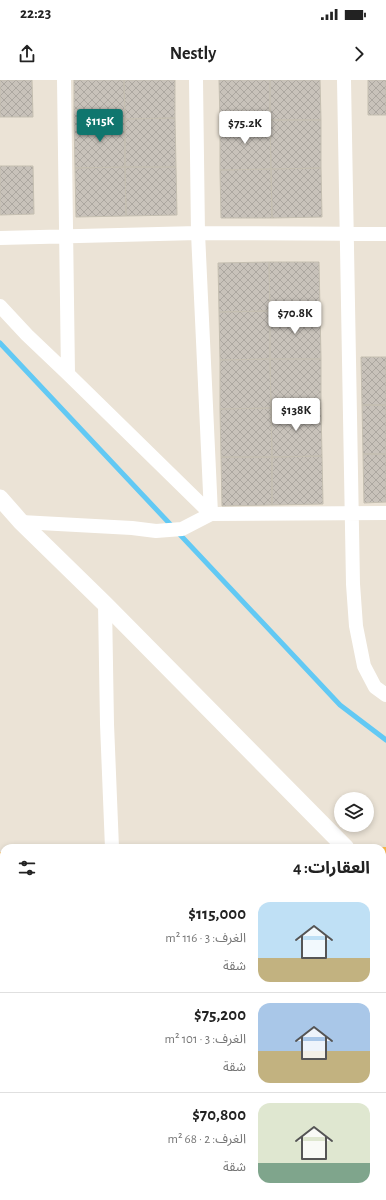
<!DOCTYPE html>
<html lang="ar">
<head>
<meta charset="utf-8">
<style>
	body { margin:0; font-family:"Alegreya Sans","Noto Sans Arabic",sans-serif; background:#f2f2f2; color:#222; direction:rtl; height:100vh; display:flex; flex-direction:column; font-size:15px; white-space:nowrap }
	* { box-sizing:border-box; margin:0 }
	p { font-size:13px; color:#767676 }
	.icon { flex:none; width:22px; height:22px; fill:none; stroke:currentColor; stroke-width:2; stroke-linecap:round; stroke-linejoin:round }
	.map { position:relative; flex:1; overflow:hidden; direction:ltr }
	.sheet { position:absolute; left:0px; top:764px; width:386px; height:356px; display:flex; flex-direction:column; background:#fff; border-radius:12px 12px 0 0; box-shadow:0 2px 6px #0003; direction:rtl }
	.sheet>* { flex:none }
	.buttons { position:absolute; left:334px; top:712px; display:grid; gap:8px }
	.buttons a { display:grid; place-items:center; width:40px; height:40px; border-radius:50%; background:#fff; box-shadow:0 2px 6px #0003; font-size:20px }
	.price { position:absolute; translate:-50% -34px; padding:0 9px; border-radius:4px; background:#fff; color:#222; font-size:13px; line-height:26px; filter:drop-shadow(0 1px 2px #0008) }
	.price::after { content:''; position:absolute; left:50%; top:24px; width:12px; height:9px; margin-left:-6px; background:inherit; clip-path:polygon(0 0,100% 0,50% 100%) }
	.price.on { background:#0f766e; color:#fff }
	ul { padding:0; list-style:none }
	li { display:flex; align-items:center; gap:12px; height:100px; padding:0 16px }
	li+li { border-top:1px solid #e0e0e0 }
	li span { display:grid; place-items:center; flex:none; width:112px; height:80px; border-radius:12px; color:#555 }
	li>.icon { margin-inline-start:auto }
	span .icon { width:48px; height:48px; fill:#fffc; stroke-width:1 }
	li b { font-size:17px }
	h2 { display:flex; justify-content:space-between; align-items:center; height:48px; padding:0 16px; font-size:17px }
	.status { display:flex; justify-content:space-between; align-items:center; height:28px; padding:0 20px; background:#fff; direction:ltr }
	.status svg { height:11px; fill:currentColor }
	header { display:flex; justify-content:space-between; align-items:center; height:52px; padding:0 16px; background:#fff; font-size:18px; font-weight:600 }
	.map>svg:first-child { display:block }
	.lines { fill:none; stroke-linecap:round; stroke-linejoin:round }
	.stream { stroke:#62c9f4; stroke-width:5 }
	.building { fill:url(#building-cross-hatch); stroke:#c5bfb1 }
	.minor { stroke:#fff; stroke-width:14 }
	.tertiary { stroke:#fff; stroke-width:17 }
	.secondary { stroke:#fff; stroke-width:19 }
	.trunk { stroke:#fcbb4e; stroke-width:22 }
</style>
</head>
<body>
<div class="status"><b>22:23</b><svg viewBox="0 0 49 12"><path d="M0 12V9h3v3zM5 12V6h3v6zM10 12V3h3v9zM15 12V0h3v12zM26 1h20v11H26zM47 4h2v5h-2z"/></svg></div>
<header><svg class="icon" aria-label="forward" viewBox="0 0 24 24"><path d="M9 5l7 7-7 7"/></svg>Nestly<svg class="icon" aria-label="share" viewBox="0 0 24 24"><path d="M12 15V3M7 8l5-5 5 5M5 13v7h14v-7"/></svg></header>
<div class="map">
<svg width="386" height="1120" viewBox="0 0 386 1120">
	<defs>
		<pattern id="building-cross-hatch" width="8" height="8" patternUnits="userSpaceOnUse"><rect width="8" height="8" fill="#c8c2ba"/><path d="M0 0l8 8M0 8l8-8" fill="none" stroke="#aca7a0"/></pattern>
	</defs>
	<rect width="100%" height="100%" fill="#ebe3d6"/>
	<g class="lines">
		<path class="stream" d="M0 263 340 625 386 660"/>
	</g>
	<path class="building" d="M0 0H32L33 37H0Z
		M74 0H124L125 39H74Z
		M124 0H175V38L125 39Z
		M219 0H270V40L220 41Z
		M270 0H320L321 40H270Z
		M368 0H386V35H368Z
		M175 38 176 87H125V39Z
		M74 39H125V87L75 88Z
		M270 40H321V88L271 89Z
		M270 40 271 89 220 90V41Z
		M0 86H33L34 134 0 135Z
		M125 87H176L177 135 126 136Z
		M125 87 126 136 76 137 75 88Z
		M321 88 322 137 272 138 271 89Z
		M271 89 272 138H221L220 90Z
		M269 182H319L320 230 270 231Z
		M269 182 270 231 219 232 218 183Z
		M320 230 321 279H270V231Z
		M270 231V279L220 280 219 232Z
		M361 277H386V325H362Z
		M270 279H321V327L271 328Z
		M270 279 271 328 220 329V280Z
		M362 325H386V374H363Z
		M321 327 322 376 272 377 271 328Z
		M271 328 272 377H221L220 329Z
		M363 374H386V422L364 423Z
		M322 376 323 424 272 425V377Z
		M221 377H272V425L222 426Z
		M386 950V992L382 988V955Z
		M382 988 386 992V1026L382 1031Z
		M386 1026V1060L382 1057V1031Z
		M236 1116H305L301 1120H238L235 1117Z
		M305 1116H308L313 1120H301Z
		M308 1116H374L370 1120H313Z
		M374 1116H382L386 1120H370Z"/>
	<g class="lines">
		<path class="minor" d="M64 0 68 294
			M344 0 353 504 356 546 364 586 375 607 386 615
			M0 158 198 153 386 154
			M0 226 27 255 68 294 211 434 198 153 196 0
			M21 442 132 448 156 451 182 449 211 434 386 433
			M105 524 107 644 112 768
			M382 933 386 929
			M382 1082 386 1086
			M119 1116V1120
			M196 1120 200 1116"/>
		<path class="tertiary" d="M0 418 21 442 105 524 346 768"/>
		<path class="secondary" d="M382 807 386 811"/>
		<path class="trunk" d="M382 778H386
			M0 783H4"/>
	</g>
</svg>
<div class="buttons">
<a><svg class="icon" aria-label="layers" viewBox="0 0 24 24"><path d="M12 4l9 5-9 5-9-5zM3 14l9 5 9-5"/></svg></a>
</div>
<b class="price on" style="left:100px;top:63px">$115K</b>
<b class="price" style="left:245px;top:65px">$75.2K</b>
<b class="price" style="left:295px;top:255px">$70.8K</b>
<b class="price" style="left:296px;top:352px">$138K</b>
<section class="sheet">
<h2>العقارات: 4<svg class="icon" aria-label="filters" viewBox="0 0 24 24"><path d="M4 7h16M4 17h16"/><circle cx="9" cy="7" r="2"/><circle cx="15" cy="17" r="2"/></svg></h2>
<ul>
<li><span style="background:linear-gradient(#bfe0f5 70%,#c2b280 0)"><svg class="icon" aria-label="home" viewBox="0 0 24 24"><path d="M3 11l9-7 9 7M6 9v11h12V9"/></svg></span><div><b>$115,000</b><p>الغرف: 3 · 116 m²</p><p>شقة</p></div></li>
<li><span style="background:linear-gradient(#a9c7e8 60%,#c2b280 0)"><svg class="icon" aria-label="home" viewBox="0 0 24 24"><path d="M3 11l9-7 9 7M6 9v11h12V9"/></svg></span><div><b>$75,200</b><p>الغرف: 3 · 101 m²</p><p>شقة</p></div></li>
<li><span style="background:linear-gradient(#dfe7d0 75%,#7fa58c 0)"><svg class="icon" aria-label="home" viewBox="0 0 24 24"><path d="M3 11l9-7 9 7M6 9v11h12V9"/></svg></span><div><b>$70,800</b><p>الغرف: 2 · 68 m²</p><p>شقة</p></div></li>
</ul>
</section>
</div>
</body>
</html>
